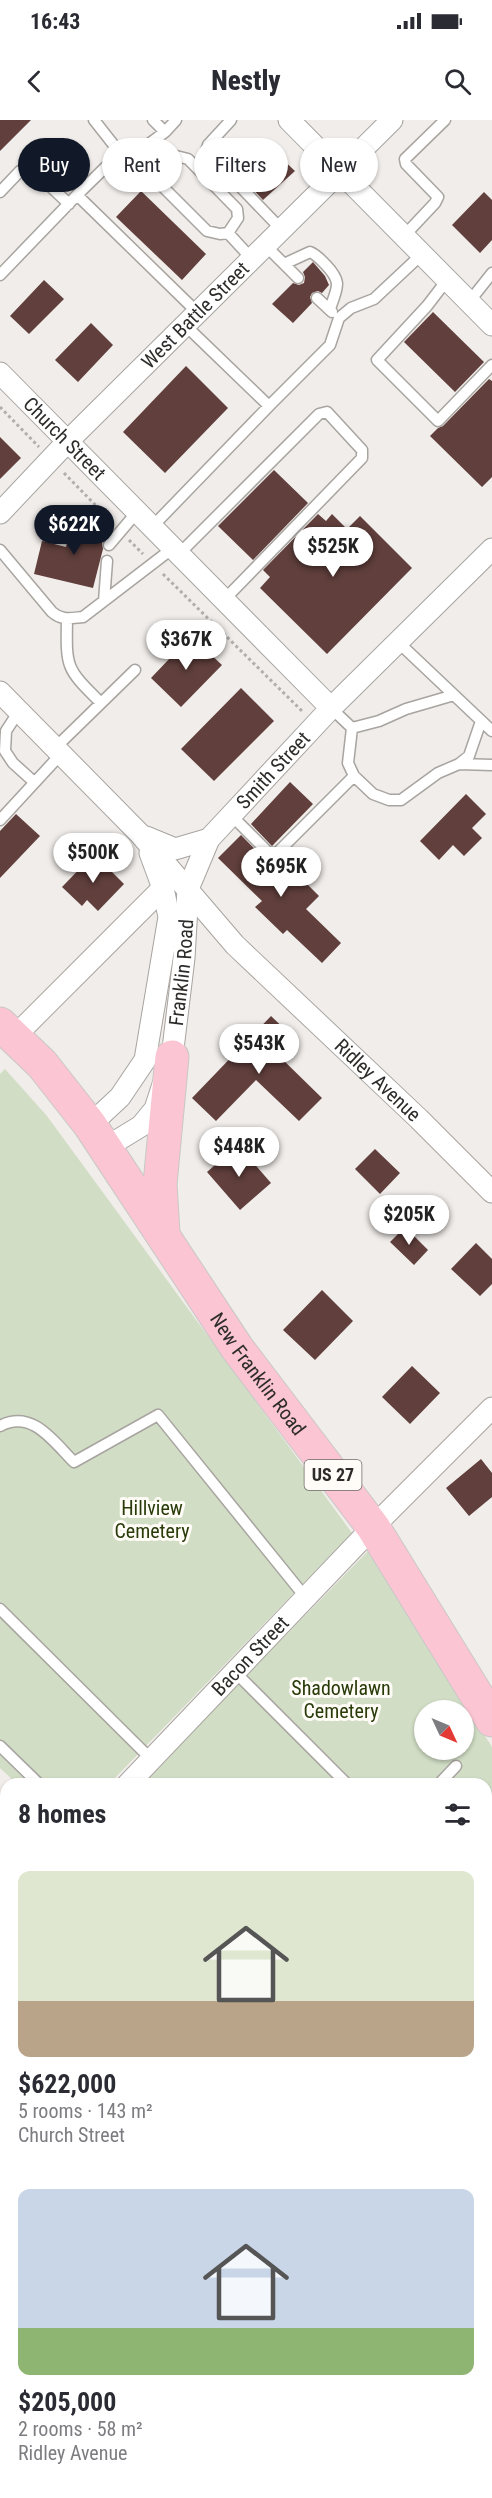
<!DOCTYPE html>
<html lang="en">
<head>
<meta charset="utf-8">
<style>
	body { margin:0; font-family:"Roboto Condensed",sans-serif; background:#f2f2f3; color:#2b2b33; height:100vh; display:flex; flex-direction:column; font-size:22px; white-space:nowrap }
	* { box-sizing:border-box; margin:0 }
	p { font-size:20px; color:#7c7c81 }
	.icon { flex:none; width:33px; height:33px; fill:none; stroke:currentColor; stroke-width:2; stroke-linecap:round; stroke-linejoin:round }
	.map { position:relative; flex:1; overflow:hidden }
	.sheet { position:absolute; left:0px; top:1658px; width:492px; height:722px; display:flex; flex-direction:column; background:#fff; border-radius:18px 18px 0 0; box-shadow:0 2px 4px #0004 }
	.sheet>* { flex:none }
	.banner { position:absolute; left:18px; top:18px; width:456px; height:54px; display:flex; gap:12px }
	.needle { width:39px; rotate:134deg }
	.tools { position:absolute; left:414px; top:1580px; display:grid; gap:12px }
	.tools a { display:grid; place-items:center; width:60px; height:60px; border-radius:50%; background:#fff; box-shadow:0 2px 4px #0004; font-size:30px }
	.price { position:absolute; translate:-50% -51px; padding:0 14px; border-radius:21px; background:#fff; color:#222; font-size:20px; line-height:39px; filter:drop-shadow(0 2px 3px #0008) }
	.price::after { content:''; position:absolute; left:50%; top:36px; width:18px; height:14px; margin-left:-9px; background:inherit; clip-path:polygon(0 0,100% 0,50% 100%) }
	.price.current { background:#111827; color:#fff }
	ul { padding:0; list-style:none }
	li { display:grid; align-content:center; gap:12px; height:318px; padding:0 18px }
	li span { display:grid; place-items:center; height:186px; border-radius:12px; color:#555 }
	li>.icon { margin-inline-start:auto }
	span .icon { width:108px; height:108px; fill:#fffc; stroke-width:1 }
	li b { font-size:26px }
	h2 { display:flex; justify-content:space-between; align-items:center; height:72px; padding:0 18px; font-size:26px }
	.chip { padding:0 21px; border-radius:27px; background:#fff; box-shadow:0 2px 4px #0004; font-size:21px; line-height:54px }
	.chip.current { background:#111827; color:#fff }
	.status { display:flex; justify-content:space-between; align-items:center; height:42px; padding:0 30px; background:#fff; direction:ltr }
	.status svg { height:16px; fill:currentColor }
	header { display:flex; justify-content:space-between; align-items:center; height:78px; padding:0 18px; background:#fff; font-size:27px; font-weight:800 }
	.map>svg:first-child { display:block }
	.built { fill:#e9e0d6 }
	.green { fill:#d1ddc5; fill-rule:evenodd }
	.building { fill:#603f3c }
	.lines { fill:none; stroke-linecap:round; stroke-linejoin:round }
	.lane-casing { stroke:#a8a4a0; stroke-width:13 }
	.street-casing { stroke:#a8a4a0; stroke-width:23 }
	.highway-casing { stroke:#c8c8c8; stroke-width:35 }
	.path { stroke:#b1aeac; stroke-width:3; stroke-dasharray:3 3; stroke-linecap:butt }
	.lane { stroke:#fff; stroke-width:10 }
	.street { stroke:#fff; stroke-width:21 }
	.highway { stroke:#fbc5d3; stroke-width:33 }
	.labels { text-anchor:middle; stroke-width:6; stroke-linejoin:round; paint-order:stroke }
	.shield { fill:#fffbf7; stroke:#6c6a68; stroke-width:1.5 }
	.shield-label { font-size:18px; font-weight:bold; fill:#2d2c2b }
	.street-label { font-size:20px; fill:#2d2c2b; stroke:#fffbf7 }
	.park-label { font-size:20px; fill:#283b09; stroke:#fffbf7 }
</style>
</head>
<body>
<div class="status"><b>16:43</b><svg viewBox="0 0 49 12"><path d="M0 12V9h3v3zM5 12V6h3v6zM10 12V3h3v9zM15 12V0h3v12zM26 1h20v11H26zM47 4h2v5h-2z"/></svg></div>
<header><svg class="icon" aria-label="back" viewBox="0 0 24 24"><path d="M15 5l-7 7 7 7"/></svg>Nestly<svg class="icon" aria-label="search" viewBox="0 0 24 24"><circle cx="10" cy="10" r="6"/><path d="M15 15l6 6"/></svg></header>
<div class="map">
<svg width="492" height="2378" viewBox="0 0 492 2378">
	<rect width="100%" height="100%" fill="#f1edea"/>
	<path class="built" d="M492 2142V2378H257L262 2373H486V2148Z"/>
	<path class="green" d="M5 949 47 996 352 1413 110 1663H16L0 1648V954Z
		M368 1431 492 1627V2074L486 2081V1664H141ZM424 1590H464V1629H424Z
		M6 1801V2373H216L210 2378H0V1807Z"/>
	<path class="building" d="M0 0H31L0 31Z
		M262 20 295 51 263 80 234 49Z
		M141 71 206 134 182 160 116 97Z
		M484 72 492 80V120L480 133 452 105Z
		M313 142 325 156 329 165 322 173 318 171 312 173 310 177 312 183 293 203 272 184 293 163 299 165 304 163 305 157 303 152Z
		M44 160 64 179 29 214 10 196Z
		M433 192 484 242 455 272 404 222Z
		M91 203 113 225 78 262 55 240Z
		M186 246 228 288 165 353 123 312Z
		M489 259 492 261V357L482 367 430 316 438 308 443 306Z
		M0 317 21 338 0 359Z
		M274 350 308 383 253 440 218 406Z
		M318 394 326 401 332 394 347 409 360 396 412 448 327 534 260 468 270 457 263 450Z
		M73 399 108 408 102 423 103 429 93 468 34 454 42 421 66 427Z
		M191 516 222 545 181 587 151 558Z
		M241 568 274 601 214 661 181 629Z
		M290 662 313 684 272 726 251 704Z
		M466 674 486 694 472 708 482 718 464 736 453 725 439 740 420 721Z
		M16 694 40 716 0 758V711Z
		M241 715 283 758 292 749 319 776 306 789 341 823 322 843 287 810 283 814 255 787 262 781 218 738Z
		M94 734 124 764 98 791 87 780 82 786 62 767Z
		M271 896 295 919 279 936 322 978 299 1001 256 960 216 1001 192 978Z
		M238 1025 271 1063 240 1090 207 1052Z
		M375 1029 400 1053 380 1074 355 1049Z
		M405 1107 428 1130 414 1145 390 1122Z
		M476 1123 492 1139V1164L480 1176 451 1149Z
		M322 1170 353 1201 315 1240 283 1210Z
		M412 1246 440 1273 410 1304 382 1277Z
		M481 1339 492 1353V1377L469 1396 446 1368Z"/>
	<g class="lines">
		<defs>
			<path id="lane" d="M153 0 165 12 176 0
				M231 0 208 25 206 31 281 109
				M120 33 142 29 165 12
				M0 72 20 51 33 50 69 84
				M77 75 120 33 94 0
				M228 113 238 98 237 89 188 39 176 36 158 53 159 63 207 111 220 114 228 113 251 138
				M404 116 435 83 438 77 406 44 405 39 445 0
				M265 125 298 158
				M284 144 310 132C317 135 321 140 326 145 343 163 337 167 330 189
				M0 155 77 75 197 192
				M447 160 427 186 377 240 438 301 492 245
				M317 178 332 192
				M469 182 492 153
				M269 286 330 225 339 198 351 188 374 179 422 134
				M152 407 269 286 185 205
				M109 425 137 392
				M0 430 52 492C62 501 71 498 83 497L173 428
				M179 434 319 294 327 292 362 330V338L224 480
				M104 481 107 441
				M67 499C66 549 66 548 101 583
				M398 522 492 611
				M331 588 352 608 348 643 354 656 373 674 389 680H401L438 653 459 644 469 636 481 601
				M19 591 6 611 5 631 13 643 34 662
				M352 608 379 601 406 589 454 575
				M55 628 135 550
				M459 644 492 645
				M231 695 269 733H277L354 656
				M0 700 61 634
				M0 1306C32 1289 53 1321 74 1342L158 1295 306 1478
				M0 1489 152 1640
				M235 1552 347 1664
				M0 1626 39 1664
				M439 1664 456 1646
				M486 1801 492 1807
				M486 1870 492 1864
				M0 2041 6 2047
				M0 2111 6 2104
				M486 2220 492 2226
				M0 2363 6 2357
				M292 2378 297 2373"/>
			<g id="street">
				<path d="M289 0 492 205"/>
				<path id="s1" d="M0 253 331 588"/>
				<path id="s2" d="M0 393 68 321 392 0"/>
				<path id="s3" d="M0 572 140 714 235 825 419 999 492 1072"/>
				<path d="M146 717 175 729 209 719"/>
				<path d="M15 916 163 768"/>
				<path d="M90 1005 120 977 145 940 169 797 163 768 150 733"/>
				<path id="s4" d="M105 1028 141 1006 155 989 172 937 184 838 188 769 209 719 331 588 492 429"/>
				<path id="s5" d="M128 1664 373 1407 492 1288"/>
				<path d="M0 1792 6 1786"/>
				<path d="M486 2107 492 2101"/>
				<path d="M225 2378 231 2373"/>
			</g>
			<g id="highway">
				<path id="s6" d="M0 904 42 944 90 1005 237 1228 373 1407 492 1600"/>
				<path d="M163 1113 160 1064 172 937"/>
			</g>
		</defs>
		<use href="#lane" class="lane-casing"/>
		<use href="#street" class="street-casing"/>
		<use href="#highway" class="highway-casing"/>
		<path class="path" d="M0 287 39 327
			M64 353 112 402
			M129 420 143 434
			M163 454 303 592"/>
		<use href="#lane" class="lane"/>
		<use href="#street" class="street"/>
		<use href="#highway" class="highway"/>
	</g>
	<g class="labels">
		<rect class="shield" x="304.5" y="1340" width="57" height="30" rx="4.5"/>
		<g class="shield-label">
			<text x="333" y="1361">US 27</text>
		</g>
		<g class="street-label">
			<text dy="7" stroke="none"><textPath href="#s2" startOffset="278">West Battle Street</textPath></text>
			<text dy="7" stroke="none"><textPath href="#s1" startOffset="92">Church Street</textPath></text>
			<text dy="7" stroke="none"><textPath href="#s4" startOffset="436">Smith Street</textPath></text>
			<text dy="7" stroke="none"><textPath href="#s4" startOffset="204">Franklin Road</textPath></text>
			<text dy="7" stroke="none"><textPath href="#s3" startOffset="542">Ridley Avenue</textPath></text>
			<text dy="7" stroke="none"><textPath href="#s6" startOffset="436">New Franklin Road</textPath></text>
			<text dy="7" stroke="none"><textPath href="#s5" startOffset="177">Bacon Street</textPath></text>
		</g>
		<g class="park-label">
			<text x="152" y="1395">Hillview<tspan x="152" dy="23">Cemetery</tspan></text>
			<text x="341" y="1575">Shadowlawn<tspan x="341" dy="23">Cemetery</tspan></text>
		</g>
	</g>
</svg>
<div class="tools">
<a><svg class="needle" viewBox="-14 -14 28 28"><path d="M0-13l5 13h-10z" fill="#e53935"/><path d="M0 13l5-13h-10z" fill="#7c7c81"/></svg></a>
</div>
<b class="price current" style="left:74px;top:436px">$622K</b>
<b class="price" style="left:333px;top:458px">$525K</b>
<b class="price" style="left:186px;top:551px">$367K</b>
<b class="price" style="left:93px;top:764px">$500K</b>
<b class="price" style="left:281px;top:778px">$695K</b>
<b class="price" style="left:259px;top:955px">$543K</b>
<b class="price" style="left:239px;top:1058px">$448K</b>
<b class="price" style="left:409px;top:1126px">$205K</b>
<div class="banner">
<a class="chip current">Buy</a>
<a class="chip">Rent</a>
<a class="chip">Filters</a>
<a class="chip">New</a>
</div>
<section class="sheet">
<h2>8 homes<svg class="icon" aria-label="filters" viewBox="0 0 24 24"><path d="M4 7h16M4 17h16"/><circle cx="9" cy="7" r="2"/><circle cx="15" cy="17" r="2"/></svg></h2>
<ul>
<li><span style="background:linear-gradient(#dfe7d0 70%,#b9a48a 0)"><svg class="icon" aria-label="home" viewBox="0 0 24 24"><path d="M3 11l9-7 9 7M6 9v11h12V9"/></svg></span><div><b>$622,000</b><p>5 rooms · 143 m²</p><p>Church Street</p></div></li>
<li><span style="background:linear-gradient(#c9d6e8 75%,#8fb573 0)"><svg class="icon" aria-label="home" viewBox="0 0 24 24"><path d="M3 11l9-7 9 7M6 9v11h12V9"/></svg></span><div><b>$205,000</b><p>2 rooms · 58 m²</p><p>Ridley Avenue</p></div></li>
</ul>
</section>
</div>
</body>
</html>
